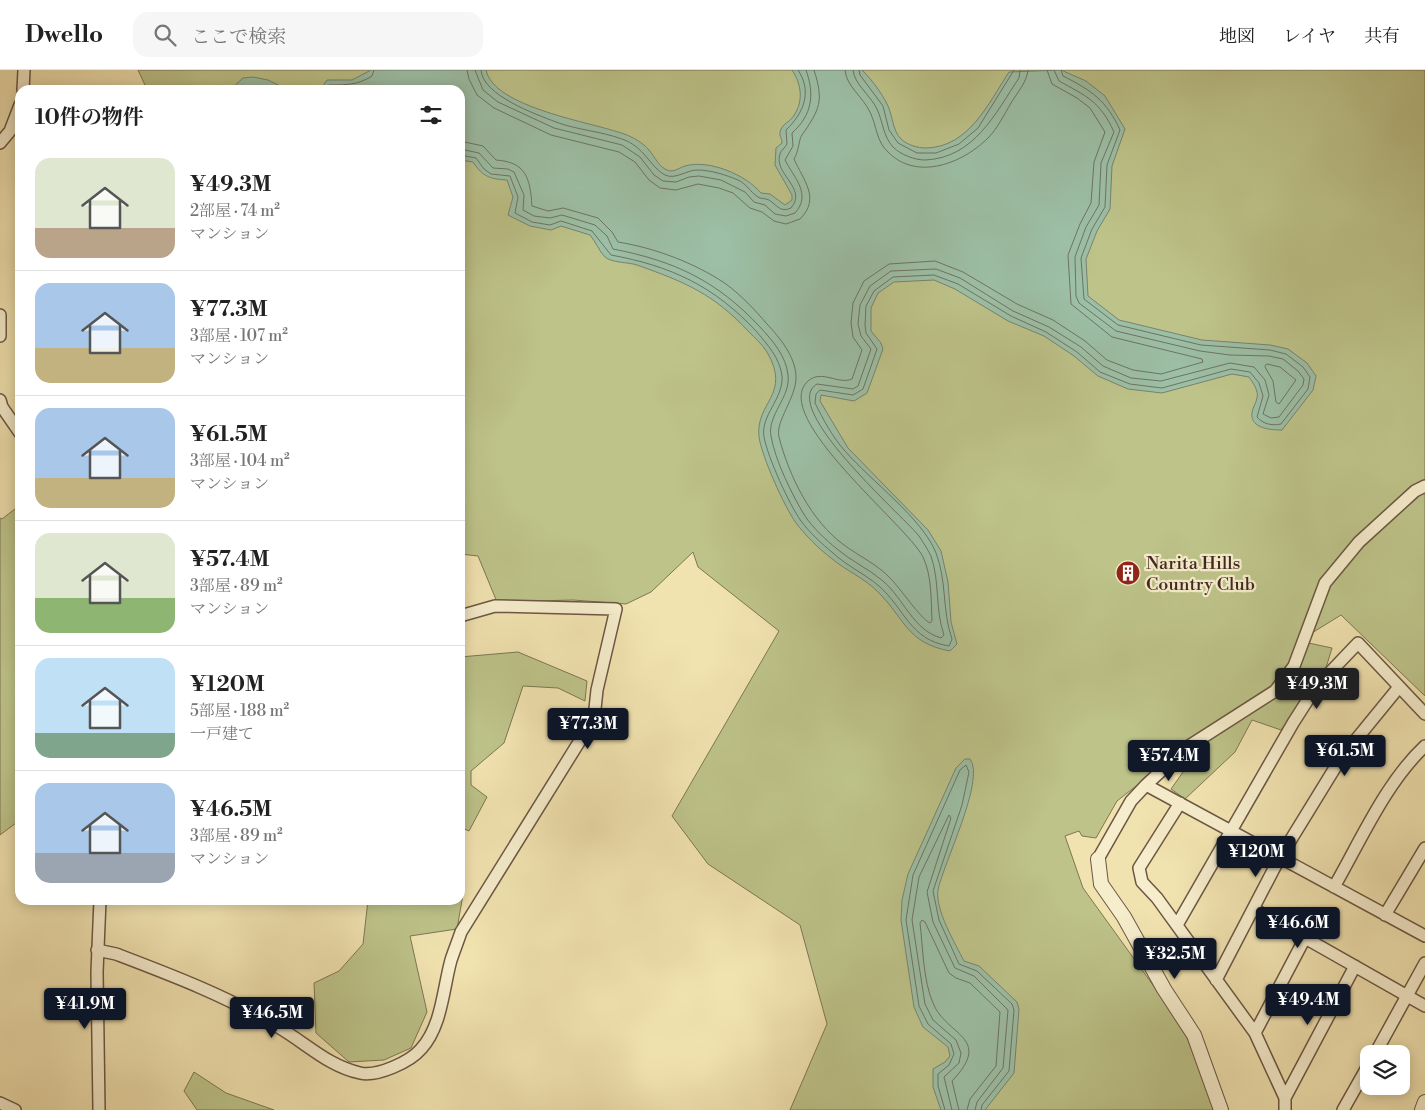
<!DOCTYPE html>
<html lang="ja">
<head>
<meta charset="utf-8">
<style>
	body { margin:0; font-family:"Libre Bodoni","Noto Serif JP",serif; background:#f6f6f6; color:#222; height:100vh; display:flex; flex-direction:column; font-size:19px; white-space:nowrap }
	* { box-sizing:border-box; margin:0 }
	p { font-size:16px; color:#767676 }
	.icon { flex:none; width:28px; height:28px; fill:none; stroke:currentColor; stroke-width:2; stroke-linecap:round; stroke-linejoin:round }
	.map { position:relative; flex:1; overflow:hidden }
	.sheet { position:absolute; left:15px; top:15px; width:450px; height:820px; display:flex; flex-direction:column; background:#fff; border-radius:15px; box-shadow:0 2px 12px #0003 }
	.sheet>* { flex:none }
	.buttons { position:absolute; left:1360px; top:975px; display:grid; gap:10px }
	.buttons a { display:grid; place-items:center; width:50px; height:50px; border-radius:10px; background:#fff; box-shadow:0 2px 12px #0003; font-size:25px }
	.price { position:absolute; translate:-50% -42px; padding:0 11px; border-radius:5px; background:#111827; color:#fff; font-size:16px; line-height:32px; filter:drop-shadow(0 1px 2px #0008) }
	.price::after { content:''; position:absolute; left:50%; top:30px; width:15px; height:11px; margin-left:-8px; background:inherit; clip-path:polygon(0 0,100% 0,50% 100%) }
	.price.selected { background:#222; color:#fff }
	ul { padding:0; list-style:none }
	li { display:flex; align-items:center; gap:15px; height:125px; padding:0 20px }
	li+li { border-top:1px solid #e0e0e0 }
	li span { display:grid; place-items:center; flex:none; width:140px; height:100px; border-radius:15px; color:#555 }
	li>.icon { margin-inline-start:auto }
	span .icon { width:60px; height:60px; fill:#fffc; stroke-width:1 }
	li b { font-size:21px }
	h2 { display:flex; justify-content:space-between; align-items:center; height:60px; padding:0 20px; font-size:21px }
	header { display:flex; align-items:center; gap:30px; box-sizing:border-box; height:70px; padding:0 25px; background:#fff; border-bottom:1px solid #e0e0e0 }
	header strong { font-size:24px }
	nav { display:flex; gap:28px; margin-inline-start:auto; font-size:18px }
	.search { width:350px; height:45px; background:#f6f6f6; display:flex; align-items:center; gap:12px; box-sizing:border-box; padding:0 18px; border-radius:15px; color:#767676; font-size:19px }
	.map>svg:first-child { display:block }
	.green { fill:#bdc389; stroke:#7e7654 }
	.water { fill:#9cbfa6; stroke:#778370 }
	.lines { fill:none; stroke-linecap:round; stroke-linejoin:round }
	.shore { stroke:#6e7463; stroke-width:1 }
	.minor-casing { stroke:#6c5744; stroke-width:14 }
	.tertiary-casing { stroke:#6c5744; stroke-width:16 }
	.minor { stroke:#f6edcc; stroke-width:11 }
	.tertiary { stroke:#f6edcc; stroke-width:14 }
	.labels { text-anchor:middle; stroke-width:4.5; stroke-linejoin:round; paint-order:stroke }
	.poi-label { font-size:18px; fill:#402820; stroke:#f6edcc; text-anchor:start }
</style>
</head>
<body>
<header>
<strong>Dwello</strong>
<div class="search"><svg class="icon" aria-label="search" viewBox="0 0 24 24"><circle cx="10" cy="10" r="6"/><path d="M15 15l6 6"/></svg>ここで検索</div>
<nav><a>地図</a><a>レイヤ</a><a>共有</a></nav>
</header>
<div class="map">
<svg width="1425" height="1040" viewBox="0 0 1425 1040">
	<rect width="100%" height="100%" fill="#f1e3b0"/>
	<filter id="stains"><feTurbulence type="fractalNoise" baseFrequency=".004" numOctaves="4"/><feColorMatrix values="0 0 0 0 .2 0 0 0 0 .09 0 0 0 0 .02 0 0 0 .5 -.17"/></filter>
	<radialGradient id="worn" r=".72"><stop offset=".6" stop-color="#630" stop-opacity="0"/><stop offset="1" stop-color="#630" stop-opacity=".3"/></radialGradient>
	<path class="green" d="M138 0H1425V626L1341 545 1299 571 1332 578 1325 601 1281 660 1252 650 1235 682 1185 729 1171 719 1188 695 1173 687 1117 731 1096 768 1082 766 1079 761 1065 766 1083 818 1158 922 1189 971 1214 1040H790L827 954 800 855 708 794 672 746 779 561 698 497 693 482 651 522 626 534 573 530 497 532 478 486 460 484V20H140L145 15Z
		M20 435V750L0 765V448L2 449Z
		M518 582 587 611 585 631 558 618 523 616 504 673 471 701V715L487 727 469 761 460 757V587Z
		M460 817 464 819 457 859 410 866 427 942 411 978 384 990 349 992 316 963 314 913 339 901 363 874 368 830H460Z
		M194 1002 226 1023 274 1040H197L184 1021Z"/>
	<path class="water" d="M371 0H486C494 38 592 52 624 64 633 67 643 73 649 80 655 87 659 97 667 100 674 103 678 98 685 96 709 89 746 105 761 123L770 124 785 135 792 130V125L775 95 776 78 782 73C782 67 778 66 781 59 783 54 789 52 792 48 804 33 802 15 792 0H862C872 10 881 22 887 34 893 45 892 60 901 69 907 75 918 78 926 78 969 77 988 34 1009 2L1061 0 1086 11 1105 26 1125 59 1112 96 1110 139 1097 161 1086 189 1088 226 1119 250 1202 270 1270 275 1288 279 1307 293 1316 306 1313 320 1282 360C1272 360 1250 359 1252 343 1252 338 1256 334 1257 328 1259 321 1253 313 1249 307L1232 304 1162 323 1128 319 1098 306 1074 286 1044 266 1008 251 955 219 934 210 894 212 878 223 871 238V261L881 273 883 279 867 323 854 331 821 325 820 331 848 378 928 460 941 481 948 512 951 552 957 574 950 581C906 573 905 548 877 521 864 508 845 500 831 488 819 479 805 465 796 453 784 436 762 387 759 367 755 332 792 325 767 282 762 274 755 268 749 262 714 224 685 212 637 195 628 192 612 193 605 187 599 181 596 172 590 165L561 156 551 160 530 156 508 145 513 127 507 110C490 109 483 107 473 92L460 90V20H320L327 10H352Z
		M253 7 268 10 288 20H230L243 8Z
		M965 689H970C986 709 943 794 938 820 935 840 955 873 964 891L979 896 1017 932 1019 939 1014 1003 985 1040H941L933 1017V999L945 992 950 986 948 977 923 957 914 937 901 850 902 830 908 804 956 698Z"/>
	<g class="lines">
		<path class="shore" d="M467 0 469 9 477 25 494 38 551 65 619 82 635 92 649 110 660 118 676 120 698 114 719 118 733 123 750 138 762 142 774 151 786 154 800 149C821 128 803 110 794 89 799 81 799 68 802 65 820 39 824 31 814 0
			M475 0 483 20 498 32 554 58 622 75 640 87 654 105 663 111 676 112 689 107 699 106 721 110 745 122 754 132 765 135 775 144 786 146 795 143C812 124 794 108 785 90L793 76 792 63C812 45 815 25 806 0
			M481 0C482 25 535 44 556 52 577 60 600 61 622 69 645 77 649 96 665 105 675 110 687 100 697 100 711 100 726 105 738 110 747 114 750 122 758 127 761 129 765 128 769 130 777 135 780 143 791 138 808 118 773 104 780 84 781 80 785 78 787 74L786 60C803 44 813 22 798 0
			M845 0C846 16 863 27 870 42 877 56 876 72 889 83 918 111 963 93 988 68 997 59 1004 45 1011 33 1017 23 1027 12 1028 0
			M853 0C854 14 871 26 877 39 883 52 883 66 893 77 901 85 915 90 925 90 974 88 995 44 1019 8L1020 0
			M859 0 860 5 883 36 889 60 898 73 917 83H936L959 74 978 58 1014 0
			M326 20 329 15C346 15 358 15 372 6L374 0
			M460 71 483 76 496 90C519 92 528 100 531 125 532 129 531 132 532 136L548 141 563 138 598 148 612 162 618 172C655 178 695 193 726 214 741 225 755 240 767 254 780 268 795 286 796 306 797 327 775 351 779 367 789 406 811 451 844 475 859 486 878 495 890 508 901 519 920 548 930 553L932 551C931 530 932 506 923 487 907 455 769 346 808 311 822 299 838 315 852 309L862 280 853 267 851 253 853 233 864 211 889 194 935 191 963 202 1017 234 1053 250 1085 271 1107 290 1133 300 1161 304 1203 292 1202 289 1112 267 1071 234 1068 185 1080 154 1091 133 1094 92 1105 62 1090 38 1077 28 1052 14 1047 0
			M460 79 479 83 493 98 508 99 514 102 524 125 523 140 534 146 550 148 562 145 595 155 607 166 613 179C675 191 717 211 760 257 773 271 786 286 788 305 791 327 767 345 771 366 775 390 792 425 805 446 812 457 826 470 837 479 851 491 869 499 883 511 904 529 913 560 941 568L944 565C935 540 940 512 931 486 928 480 923 472 919 466 903 446 778 337 817 314L853 319 858 316 871 279 861 266 858 254 860 235 870 216 891 201 936 199 960 208 1013 241 1049 257 1081 277 1103 296 1131 308 1161 311 1230 293 1254 297 1265 310 1269 325 1263 344 1271 348 1279 347 1303 315 1304 309 1298 301 1283 289 1269 286 1230 285 1200 281 1116 261 1079 233 1076 226 1075 187 1086 157 1099 135 1101 93 1114 62C1100 31 1086 26 1059 11L1054 0
			M460 85 476 88 484 99 491 104 510 106 518 127 515 143 532 152 550 155 561 151 592 161 611 185C671 196 714 216 756 261 767 274 780 288 782 306 784 328 760 346 764 367 768 388 789 434 801 451 809 462 822 474 833 483 847 496 865 504 879 516 905 539 910 570 949 576L952 569C942 541 947 511 936 483 923 449 870 410 845 381 833 368 823 349 815 333L816 324 820 320 853 325 863 319 877 279 866 263 865 255 866 236 874 221 893 207 934 205 958 214 1011 246 1046 262 1077 282 1100 302 1130 314 1162 318 1231 299 1250 302 1259 313 1263 326 1257 347C1263 354 1272 356 1281 354L1308 319 1310 307 1303 297 1286 284 1270 280 1201 275 1118 255 1084 229 1081 188 1092 159 1105 137 1107 95 1120 60C1107 31 1091 20 1063 6L1061 0
			M1267 294 1280 297 1296 310 1279 334 1276 332 1273 311 1265 297Z
			M945 1040 938 1016V1004L949 995 954 984 951 974 928 954 919 936 906 850 913 805 960 700 966 695 969 702 962 735 933 821 939 850 959 894 977 901 1012 934 1014 940 1009 1001 982 1035 981 1040
			M952 1040 944 1007 959 993 961 983 956 970 933 950 925 934 912 850 919 807 949 745 951 748 927 822 933 852 955 898 974 906 1008 940 1003 998 977 1032 975 1040
			M959 1040 952 1011C994 967 946 966 933 933 923 910 923 878 920 853L922 850 925 852 949 903 956 908 970 913 1000 942 996 996 970 1029 967 1040"/>
		<defs>
			<path id="minor" d="M23 20 24 0
				M0 73 10 61 20 35
				M0 245V266
				M0 330 2 337 20 363
				M1146 715 1425 866
				M1180 733 1139 798 1142 812 1157 828 1255 963 1285 1028V1040
				M1098 789 1131 731 1146 715 1186 678 1275 621 1294 596 1325 513 1359 472 1415 421 1425 416
				M1334 817C1360 772 1386 712 1425 676
				M1254 839 1425 936
				M1385 845 1425 778
				M1177 855 1293 653 1316 617 1358 573 1425 644
				M97 880 116 884C171 905 227 926 278 957 306 973 328 996 360 1003 377 1007 410 992 421 979 442 956 443 919 451 890 454 881 458 871 461 862L594 648 597 620 616 539 495 536 460 546
				M1216 910 1279 789 1341 688 1399 617
				M1255 963 1305 868
				M1375 984 1425 893
				M1285 1028 1355 896
				M0 1033 15 1040
				M99 1040 97 902 100 830
				M1343 1040 1369 994"/>
			<path id="tertiary" d="M1098 789 1101 814 1124 847 1164 919 1194 965 1221 1040
				M1422 1040 1425 1032"/>
		</defs>
		<use href="#minor" class="minor-casing"/>
		<use href="#tertiary" class="tertiary-casing"/>
		<use href="#minor" class="minor"/>
		<use href="#tertiary" class="tertiary"/>
	</g>
	<defs>
		<symbol id="building-disc" viewBox="-11 -11 22 22"><circle r="9.5" fill="#8f2418" stroke="#f6edcc"/><path d="M-4-6H4V6H1V3H-1V6H-4ZM-2.5-4.3h1.7v1.8h-1.7ZM.8-4.3h1.7v1.8H.8ZM-2.5-1h1.7V.8h-1.7ZM.8-1h1.7V.8H.8Z" fill="#fff"/></symbol>
	</defs>
	<g fill-rule="evenodd">
		<use href="#building-disc" x="1114" y="489" width="28" height="28"/>
	</g>
	<g class="labels">
		<g class="poi-label">
			<text x="1146" y="499">Narita Hills<tspan x="1146" dy="21">Country Club</tspan></text>
		</g>
	</g>
	<rect width="100%" height="100%" filter="url(#stains)"/>
	<rect width="100%" height="100%" fill="url(#worn)"/>
</svg>
<div class="buttons">
<a><svg class="icon" aria-label="layers" viewBox="0 0 24 24"><path d="M12 4l9 5-9 5-9-5zM3 14l9 5 9-5"/></svg></a>
</div>
<b class="price selected" style="left:1317px;top:640px">¥49.3M</b>
<b class="price" style="left:588px;top:680px">¥77.3M</b>
<b class="price" style="left:1345px;top:707px">¥61.5M</b>
<b class="price" style="left:1169px;top:712px">¥57.4M</b>
<b class="price" style="left:1256px;top:808px">¥120M</b>
<b class="price" style="left:1298px;top:879px">¥46.6M</b>
<b class="price" style="left:1175px;top:910px">¥32.5M</b>
<b class="price" style="left:1308px;top:956px">¥49.4M</b>
<b class="price" style="left:85px;top:960px">¥41.9M</b>
<b class="price" style="left:272px;top:969px">¥46.5M</b>
<section class="sheet">
<h2>10件の物件<svg class="icon" aria-label="filters" viewBox="0 0 24 24"><path d="M4 7h16M4 17h16"/><circle cx="9" cy="7" r="2"/><circle cx="15" cy="17" r="2"/></svg></h2>
<ul>
<li><span style="background:linear-gradient(#dfe7d0 70%,#b9a48a 0)"><svg class="icon" aria-label="home" viewBox="0 0 24 24"><path d="M3 11l9-7 9 7M6 9v11h12V9"/></svg></span><div><b>¥49.3M</b><p>2部屋 · 74 m²</p><p>マンション</p></div></li>
<li><span style="background:linear-gradient(#a9c7e8 65%,#c2b280 0)"><svg class="icon" aria-label="home" viewBox="0 0 24 24"><path d="M3 11l9-7 9 7M6 9v11h12V9"/></svg></span><div><b>¥77.3M</b><p>3部屋 · 107 m²</p><p>マンション</p></div></li>
<li><span style="background:linear-gradient(#a9c7e8 70%,#c2b280 0)"><svg class="icon" aria-label="home" viewBox="0 0 24 24"><path d="M3 11l9-7 9 7M6 9v11h12V9"/></svg></span><div><b>¥61.5M</b><p>3部屋 · 104 m²</p><p>マンション</p></div></li>
<li><span style="background:linear-gradient(#dfe7d0 65%,#8fb573 0)"><svg class="icon" aria-label="home" viewBox="0 0 24 24"><path d="M3 11l9-7 9 7M6 9v11h12V9"/></svg></span><div><b>¥57.4M</b><p>3部屋 · 89 m²</p><p>マンション</p></div></li>
<li><span style="background:linear-gradient(#bfe0f5 75%,#7fa58c 0)"><svg class="icon" aria-label="home" viewBox="0 0 24 24"><path d="M3 11l9-7 9 7M6 9v11h12V9"/></svg></span><div><b>¥120M</b><p>5部屋 · 188 m²</p><p>一戸建て</p></div></li>
<li><span style="background:linear-gradient(#a9c7e8 70%,#9aa5b1 0)"><svg class="icon" aria-label="home" viewBox="0 0 24 24"><path d="M3 11l9-7 9 7M6 9v11h12V9"/></svg></span><div><b>¥46.5M</b><p>3部屋 · 89 m²</p><p>マンション</p></div></li>
</ul>
</section>
</div>
</body>
</html>
